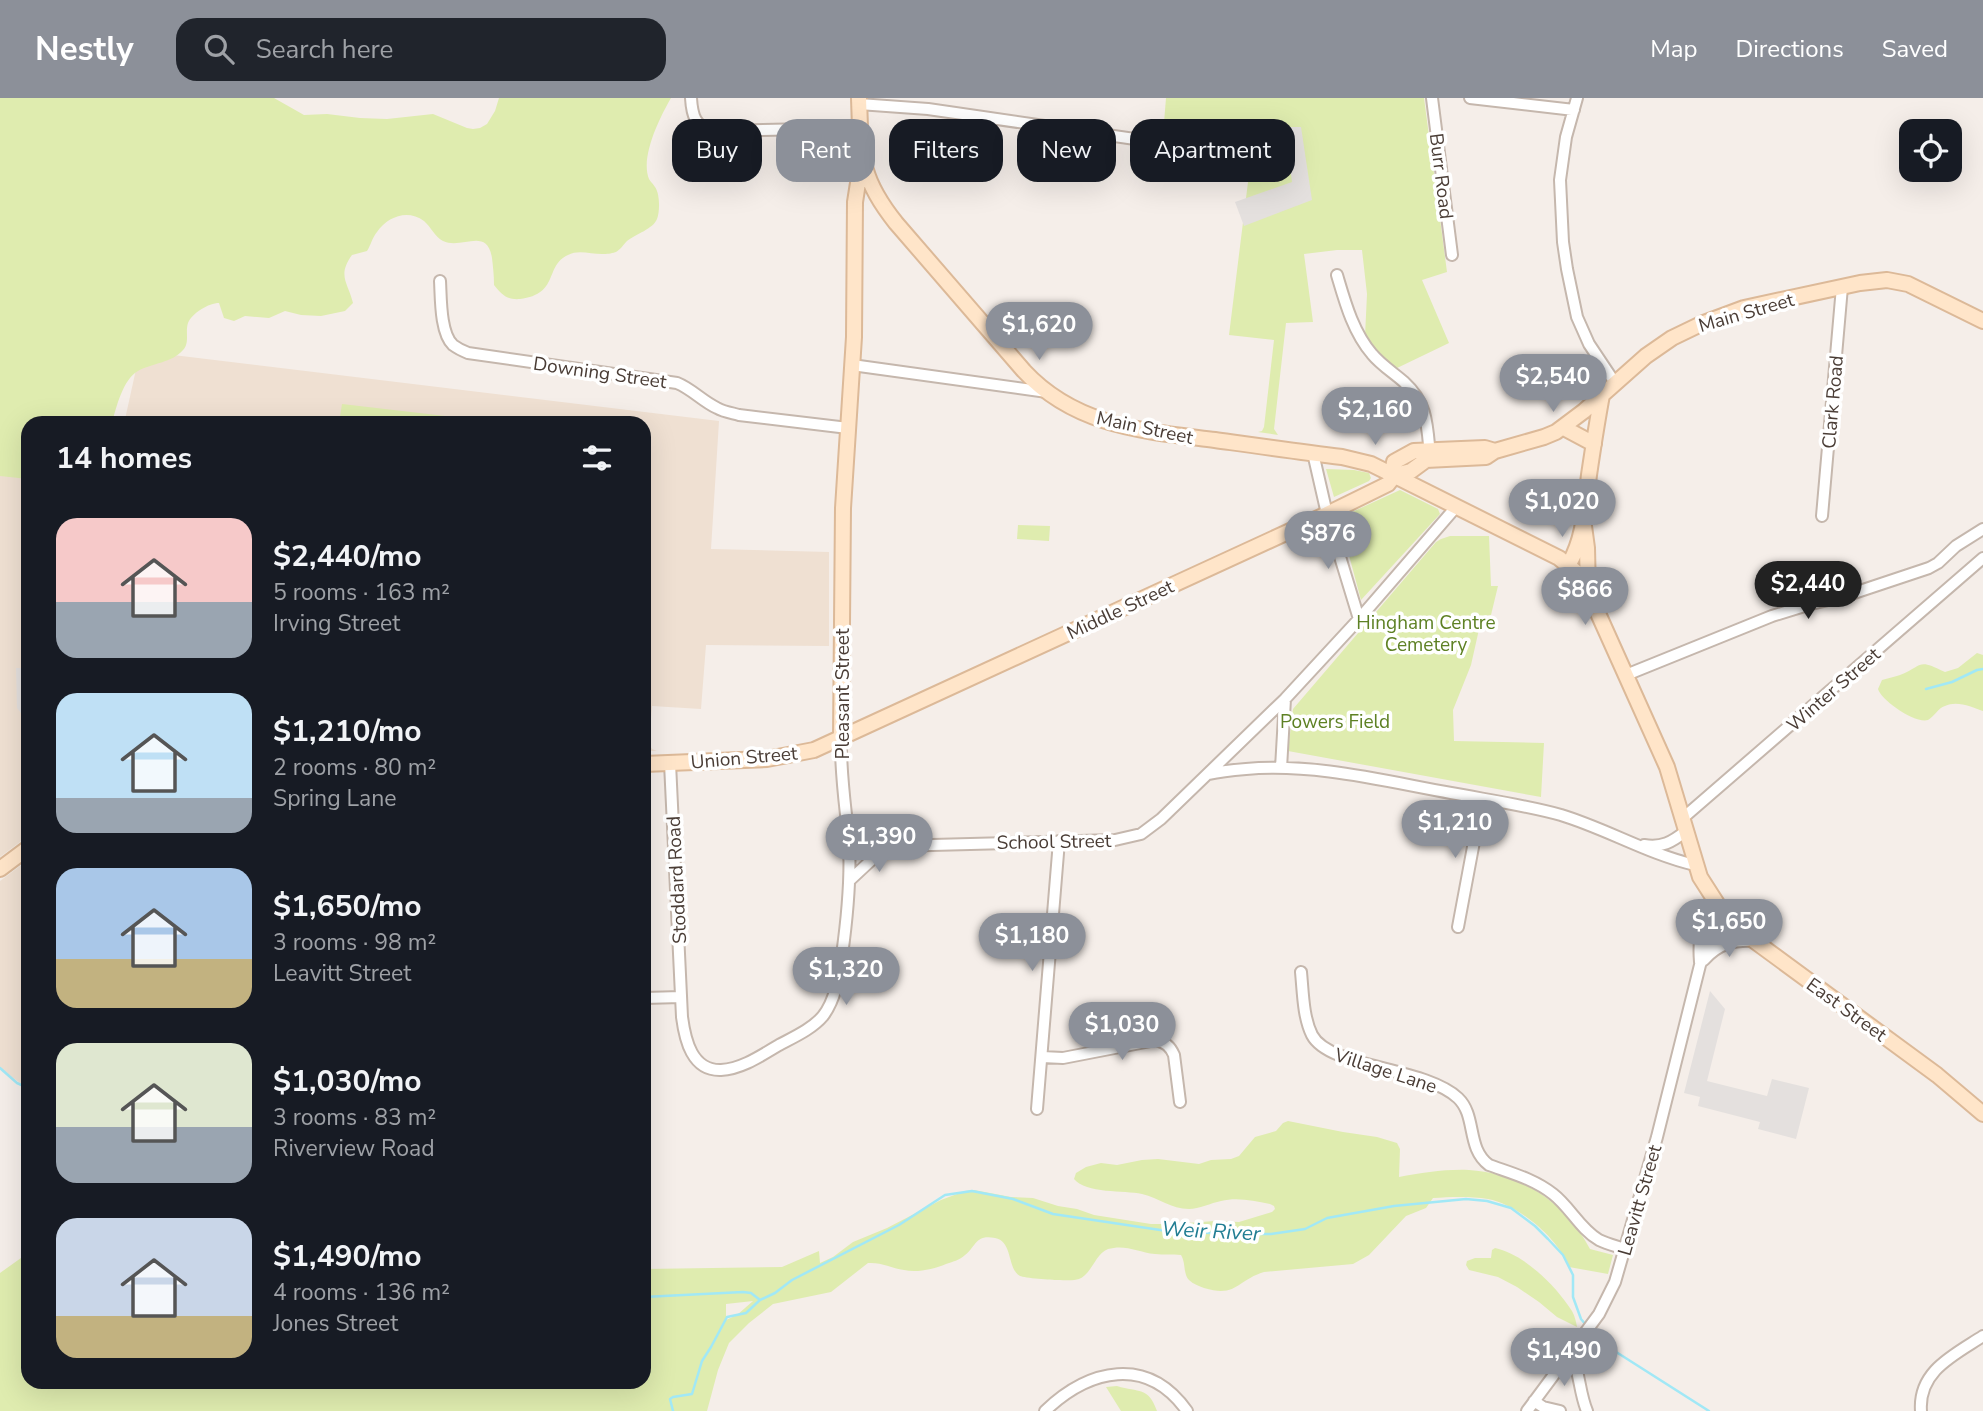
<!DOCTYPE html>
<html lang="en">
<head>
<meta charset="utf-8">
<style>
	body { margin:0; font-family:"Nunito Sans",sans-serif; background:#20242c; color:#f1f3f6; height:100vh; display:flex; flex-direction:column; font-size:26px; white-space:nowrap }
	* { box-sizing:border-box; margin:0 }
	p { font-size:23px; color:#9ea1a6 }
	.icon { flex:none; width:38px; height:38px; fill:none; stroke:currentColor; stroke-width:2; stroke-linecap:round; stroke-linejoin:round }
	.map { position:relative; flex:1; overflow:hidden }
	.side { position:absolute; left:21px; top:318px; width:630px; height:973px; display:flex; flex-direction:column; background:#171b24; border-radius:21px; box-shadow:0 7px 28px #0002 }
	.side>* { flex:none }
	.guide { position:absolute; left:672px; top:21px; width:665px; height:63px; display:flex; gap:14px }
	.controls { position:absolute; left:1899px; top:21px; display:grid; gap:14px }
	.controls a { display:grid; place-items:center; width:63px; height:63px; border-radius:14px; background:#171b24; box-shadow:0 7px 28px #0002; font-size:35px }
	.price { position:absolute; translate:-50% -60px; padding:0 16px; border-radius:24px; background:#8c9099; color:#fff; font-size:23px; line-height:46px; filter:drop-shadow(0 2px 4px #0008) }
	.price::after { content:''; position:absolute; left:50%; top:42px; width:21px; height:16px; margin-left:-10px; background:inherit; clip-path:polygon(0 0,100% 0,50% 100%) }
	.price.selected { background:#222; color:#fff }
	ul { padding:0; list-style:none }
	li { display:flex; align-items:center; gap:21px; height:175px; padding:0 35px }
	li span { display:grid; place-items:center; flex:none; width:196px; height:140px; border-radius:21px; color:#555 }
	li>.icon { margin-inline-start:auto }
	span .icon { width:84px; height:84px; fill:#fffc; stroke-width:1 }
	li b { font-size:30px }
	h2 { display:flex; justify-content:space-between; align-items:center; height:84px; padding:0 35px; font-size:30px }
	.chip { padding:0 24px; border-radius:21px; background:#171b24; box-shadow:0 7px 28px #0002; font-size:24px; line-height:63px }
	.chip.selected { background:#8c9099; color:#fff }
	header { display:flex; align-items:center; gap:42px; box-sizing:border-box; height:98px; padding:0 35px; background:#8c9099; color:#fff }
	header strong { font-size:33px }
	nav { display:flex; gap:38px; margin-inline-start:auto; font-size:24px }
	.search { width:490px; height:63px; background:#20242c; display:flex; align-items:center; gap:18px; box-sizing:border-box; padding:0 24px; border-radius:21px; color:#9ea1a6; font-size:26px }
	.map>svg:first-child { display:block }
	.education { fill:#efe0d2 }
	.green { fill:#dfecaf; fill-rule:evenodd }
	.parking { fill:#e4e0de }
	.lines { fill:none; stroke-linecap:round; stroke-linejoin:round }
	.stream { stroke:#a1e8f6; stroke-width:2.5 }
	.street-casing { stroke:#c5b7ad; stroke-width:14 }
	.secondary-casing { stroke:#dcb998; stroke-width:18 }
	.street { stroke:#fff; stroke-width:10 }
	.secondary { stroke:#ffe5c9; stroke-width:14 }
	.labels { text-anchor:middle; stroke-width:7; stroke-linejoin:round; paint-order:stroke }
	.street-label { font-size:19px; fill:#4a3d36; stroke:#fff }
	.park-label { font-size:19px; fill:#5e8124; stroke:#fff }
	.water-label { font-size:21px; font-style:italic; fill:#227e93; stroke:#fff }
</style>
</head>
<body>
<header>
<strong>Nestly</strong>
<div class="search"><svg class="icon" aria-label="search" viewBox="0 0 24 24"><circle cx="10" cy="10" r="6"/><path d="M15 15l6 6"/></svg>Search here</div>
<nav><a>Map</a><a>Directions</a><a>Saved</a></nav>
</header>
<div class="map">
<svg width="1983" height="1313" viewBox="0 0 1983 1313">
	<rect width="100%" height="100%" fill="#f5eee9"/>
	<path class="education" d="M0 252 28 326V738L0 759Z
		M140 253 719 323 711 451 829 454V548L706 547 701 611 652 608 649 646 652 651 657 653H644V326H124Z
		M28 762V991L0 970V783Z"/>
	<path class="green" d="M0 0H274L304 17 327 16 360 20 387 21 433 16 467 30 473 31 480 30 487 26 495 13 499 0H671C660 19 640 59 649 81 650 83 654 87 655 89 660 96 660 113 657 121 653 131 636 136 627 143 624 146 620 152 616 154 614 155 607 156 605 156 593 157 579 151 568 157 544 168 560 196 520 201 507 202 502 197 494 187 494 177 493 169 492 160 487 128 462 152 443 143 435 139 431 129 424 123 408 111 388 118 377 134 372 140 371 147 367 153L352 157C337 178 348 184 353 205L345 213 321 218 301 217 285 213 269 220 245 218 234 223 224 220 219 205C209 205 192 215 188 225 185 234 190 245 183 252 172 265 152 265 138 273 123 281 116 310 112 325L28 326V381L0 378Z
		M1166 0H1424L1447 174 1422 182 1449 245 1395 271 1377 255 1365 238 1367 196 1362 152H1337L1304 156 1313 224 1286 225 1274 331 1278 337 1258 334 1262 333 1264 329 1274 242 1229 237 1250 68 1192 72 1193 41 1163 37Z
		M342 306 497 324 496 325H339Z
		M1326 371 1354 372 1369 375 1371 380 1369 383 1334 399Z
		M1400 392 1438 411 1440 416 1361 502 1339 420Z
		M1018 427 1050 428 1049 443 1017 441Z
		M1450 438H1489L1491 488H1498L1491 517 1482 518 1471 567 1453 612 1454 643 1544 645 1541 699 1288 653 1293 611 1436 444 1441 441Z
		M1977 555 1983 557V613C1972 609 1957 602 1945 608 1938 610 1934 619 1928 622 1915 626 1881 602 1878 591L1882 582C1888 580 1895 579 1900 577 1924 567 1917 560 1945 574L1958 570Z
		M1288 1023 1343 1034 1377 1039 1397 1045 1400 1051 1399 1079C1422 1075 1445 1071 1469 1072 1521 1075 1566 1105 1590 1151L1613 1157 1608 1176 1569 1169C1558 1140 1519 1107 1488 1101 1470 1098 1450 1099 1433 1100L1426 1110 1406 1118 1369 1157 1353 1166 1264 1174C1237 1182 1237 1200 1204 1190 1199 1188 1193 1186 1189 1182 1183 1176 1186 1165 1181 1157 1172 1156 1164 1157 1155 1156 1138 1154 1125 1146 1108 1151 1095 1156 1092 1176 1079 1181 1074 1183 1063 1182 1058 1182 1052 1182 1024 1180 1020 1178 1007 1171 1013 1143 995 1140 975 1136 976 1149 965 1157 960 1162 952 1164 946 1166 934 1171 917 1175 904 1172 891 1170 881 1164 868 1165L831 1194 773 1206 749 1225 729 1245 718 1272 707 1313H0V1175L28 1155V1284H644V1171L782 1169 819 1153 820 1165 833 1159 853 1144 887 1130 941 1102 965 1093 974 1092 1011 1099 1033 1100 1058 1108 1077 1111 1094 1117 1151 1126H1173L1215 1123 1239 1124 1272 1114 1275 1111 1274 1108 1270 1106C1253 1103 1238 1099 1221 1103 1211 1105 1199 1111 1189 1111 1171 1111 1159 1100 1142 1096 1124 1092 1086 1096 1074 1081L1076 1075 1086 1069 1101 1065 1117 1067 1142 1062 1158 1061 1199 1066 1211 1062 1231 1061 1239 1058 1255 1039 1276 1033 1283 1025ZM753 1203 737 1217 726 1222V1206Z
		M1495 1150C1524 1156 1556 1188 1572 1213 1575 1218 1576 1224 1577 1229L1557 1219 1539 1204 1517 1189 1498 1179 1469 1172 1466 1167 1467 1163 1475 1160H1491L1492 1152Z
		M1117 1288C1139 1295 1148 1288 1157 1313H1121L1106 1289Z"/>
	<path class="parking" d="M1285 29H1301L1312 102 1244 128 1235 104 1292 84Z
		M16 570H28V624L17 610Z
		M1710 893 1725 911 1707 983 1767 998 1772 981 1809 990 1796 1041 1758 1031 1760 1024 1698 1008 1700 999 1684 995Z"/>
	<g class="lines">
		<path class="stream" d="M1926 591 1952 584 1977 572 1983 571
			M0 970 17 985 28 990
			M644 1199 743 1194 751 1195 760 1202 775 1195 792 1182 899 1127 945 1097 972 1093 1013 1101 1053 1116 1167 1133 1235 1136H1271L1305 1131 1327 1120 1394 1108 1466 1101 1487 1103 1511 1110 1535 1128 1548 1141 1563 1157 1573 1177V1199L1581 1221 1586 1227
			M1591 1232 1602 1245 1709 1313
			M673 1313 670 1301 673 1299 692 1296 702 1263 711 1249 727 1219 746 1215 760 1202"/>
		<defs>
			<path id="street" d="M691 0C692 17 695 29 713 33L860 30
				M1432 0 1452 157
				M1470 0 1574 12
				M1577 0 1566 39 1560 82 1563 144 1567 171 1577 219 1589 246 1615 285
				M859 6 928 11 1183 48
				M1337 177C1345 204 1353 234 1372 256 1381 267 1394 275 1404 284 1428 306 1427 327 1430 358
				M440 183C441 199 440 235 453 247 457 250 463 253 468 255L677 285C692 291 702 303 717 310 724 314 732 315 739 317L848 330
				M852 267 1047 294
				M1313 355 1327 416 1359 521
				M1822 418 1842 189
				M1626 577 1772 518 1811 506 1845 498 1929 470 1938 465 1956 448 1983 431
				M670 665 682 919C685 942 692 973 721 972 742 971 762 957 779 947 794 939 812 931 823 918 836 901 839 877 842 857 847 821 851 783 849 746 846 711 840 676 841 640
				M1281 670 1285 601
				M1209 676C1221 673 1233 672 1246 671 1314 665 1384 683 1451 695 1488 702 1525 707 1561 717 1607 731 1648 756 1695 767
				M1683 720 1983 460
				M848 744 859 746 894 748 1115 742 1141 736 1161 721 1285 601 1359 521 1456 409
				M1644 747C1662 750 1672 744 1686 733
				M850 782 879 755 891 749
				M1458 829 1482 701
				M1704 862C1718 846 1733 842 1754 843
				M1700 864C1698 840 1701 826 1717 808
				M1301 874C1303 894 1303 919 1312 937 1329 970 1425 969 1458 1000 1477 1018 1466 1050 1489 1067 1511 1075 1534 1081 1553 1096 1570 1109 1580 1131 1599 1142 1607 1146 1616 1148 1625 1151
				M644 900 681 899
				M1042 959 1063 960 1156 942C1166 945 1170 948 1174 957L1180 1004
				M1037 1011 1059 743
				M1571 1255C1580 1274 1579 1294 1587 1313
				M1534 1303 1543 1309 1560 1313
				M1045 1313C1089 1271 1147 1257 1187 1313
				M1527 1313 1599 1216 1615 1184 1657 1039 1700 867 1716 831 1725 818
				M1921 1313C1918 1273 1954 1257 1983 1238"/>
			<path id="secondary" d="M859 0C861 56 859 79 896 125L1024 273C1076 329 1145 333 1215 342 1258 348 1300 354 1342 359L1371 366 1559 460 1576 474 1588 493
				M1564 330 1594 346
				M1395 377 1411 373 1426 362 1486 359 1495 353 1544 339 1556 334 1584 313 1646 258 1672 240 1701 226 1744 210 1860 185 1887 182 1908 186 1983 223
				M1395 377 1393 371 1394 364 1414 353 1485 350 1495 353
				M1584 428 1587 450 1588 493 1667 669 1700 779 1725 818 1745 836 1937 977 1983 1016
				M1569 466C1585 438 1585 408 1589 377 1593 350 1597 324 1602 297
				M841 640 843 410 854 239 855 104 861 66
				M644 666 767 661 814 652 1327 416 1388 386 1395 377
				M0 771 28 750"/>
		</defs>
		<use href="#street" class="street-casing"/>
		<use href="#secondary" class="secondary-casing"/>
		<use href="#street" class="street"/>
		<use href="#secondary" class="secondary"/>
	</g>
	<g class="labels">
		<g class="street-label">
			<text transform="translate(1442 78) rotate(83)" y="7">Burr Road</text>
			<text transform="translate(1746 214) rotate(-16)" y="7">Main Street</text>
			<text transform="translate(600 274) rotate(8)" y="7">Downing Street</text>
			<text transform="translate(1832 304) rotate(-85)" y="7">Clark Road</text>
			<text transform="translate(1145 329) rotate(12)" y="7">Main Street</text>
			<text transform="translate(1120 511) rotate(-25)" y="7">Middle Street</text>
			<text transform="translate(1833 591) rotate(-41)" y="7">Winter Street</text>
			<text transform="translate(842 596) rotate(-90)" y="7">Pleasant Street</text>
			<text transform="translate(744 659) rotate(-5)" y="7">Union Street</text>
			<text transform="translate(1054 743) rotate(-1)" y="7">School Street</text>
			<text transform="translate(676 782) rotate(-93)" y="7">Stoddard Road</text>
			<text transform="translate(1847 911) rotate(36)" y="7">East Street</text>
			<text transform="translate(1386 972) rotate(18)" y="7">Village Lane</text>
			<text transform="translate(1639 1102) rotate(-74)" y="7">Leavitt Street</text>
		</g>
		<g class="park-label">
			<text x="1426" y="531">Hingham Centre<tspan x="1426" dy="22">Cemetery</tspan></text>
			<text x="1335" y="630">Powers Field</text>
		</g>
		<g class="water-label">
			<text transform="translate(1211 1133) rotate(3)" y="7">Weir River</text>
		</g>
	</g>
</svg>
<div class="controls">
<a><svg class="icon" aria-label="locate" viewBox="0 0 24 24"><circle cx="12" cy="12" r="6"/><path d="M12 2v4M12 18v4M2 12h4M18 12h4"/></svg></a>
</div>
<b class="price" style="left:1039px;top:264px">$1,620</b>
<b class="price" style="left:1553px;top:316px">$2,540</b>
<b class="price" style="left:1375px;top:349px">$2,160</b>
<b class="price" style="left:1562px;top:441px">$1,020</b>
<b class="price" style="left:1328px;top:473px">$876</b>
<b class="price selected" style="left:1808px;top:523px">$2,440</b>
<b class="price" style="left:1585px;top:529px">$866</b>
<b class="price" style="left:1455px;top:762px">$1,210</b>
<b class="price" style="left:879px;top:776px">$1,390</b>
<b class="price" style="left:1729px;top:861px">$1,650</b>
<b class="price" style="left:1032px;top:875px">$1,180</b>
<b class="price" style="left:846px;top:909px">$1,320</b>
<b class="price" style="left:1122px;top:964px">$1,030</b>
<b class="price" style="left:1564px;top:1290px">$1,490</b>
<div class="guide">
<a class="chip">Buy</a>
<a class="chip selected">Rent</a>
<a class="chip">Filters</a>
<a class="chip">New</a>
<a class="chip">Apartment</a>
</div>
<section class="side">
<h2>14 homes<svg class="icon" aria-label="filters" viewBox="0 0 24 24"><path d="M4 7h16M4 17h16"/><circle cx="9" cy="7" r="2"/><circle cx="15" cy="17" r="2"/></svg></h2>
<ul>
<li><span style="background:linear-gradient(#f6c9c9 60%,#9aa5b1 0)"><svg class="icon" aria-label="home" viewBox="0 0 24 24"><path d="M3 11l9-7 9 7M6 9v11h12V9"/></svg></span><div><b>$2,440/mo</b><p>5 rooms · 163 m²</p><p>Irving Street</p></div></li>
<li><span style="background:linear-gradient(#bfe0f5 75%,#9aa5b1 0)"><svg class="icon" aria-label="home" viewBox="0 0 24 24"><path d="M3 11l9-7 9 7M6 9v11h12V9"/></svg></span><div><b>$1,210/mo</b><p>2 rooms · 80 m²</p><p>Spring Lane</p></div></li>
<li><span style="background:linear-gradient(#a9c7e8 65%,#c2b280 0)"><svg class="icon" aria-label="home" viewBox="0 0 24 24"><path d="M3 11l9-7 9 7M6 9v11h12V9"/></svg></span><div><b>$1,650/mo</b><p>3 rooms · 98 m²</p><p>Leavitt Street</p></div></li>
<li><span style="background:linear-gradient(#dfe7d0 60%,#9aa5b1 0)"><svg class="icon" aria-label="home" viewBox="0 0 24 24"><path d="M3 11l9-7 9 7M6 9v11h12V9"/></svg></span><div><b>$1,030/mo</b><p>3 rooms · 83 m²</p><p>Riverview Road</p></div></li>
<li><span style="background:linear-gradient(#c9d6e8 70%,#c2b280 0)"><svg class="icon" aria-label="home" viewBox="0 0 24 24"><path d="M3 11l9-7 9 7M6 9v11h12V9"/></svg></span><div><b>$1,490/mo</b><p>4 rooms · 136 m²</p><p>Jones Street</p></div></li>
</ul>
</section>
</div>
</body>
</html>
